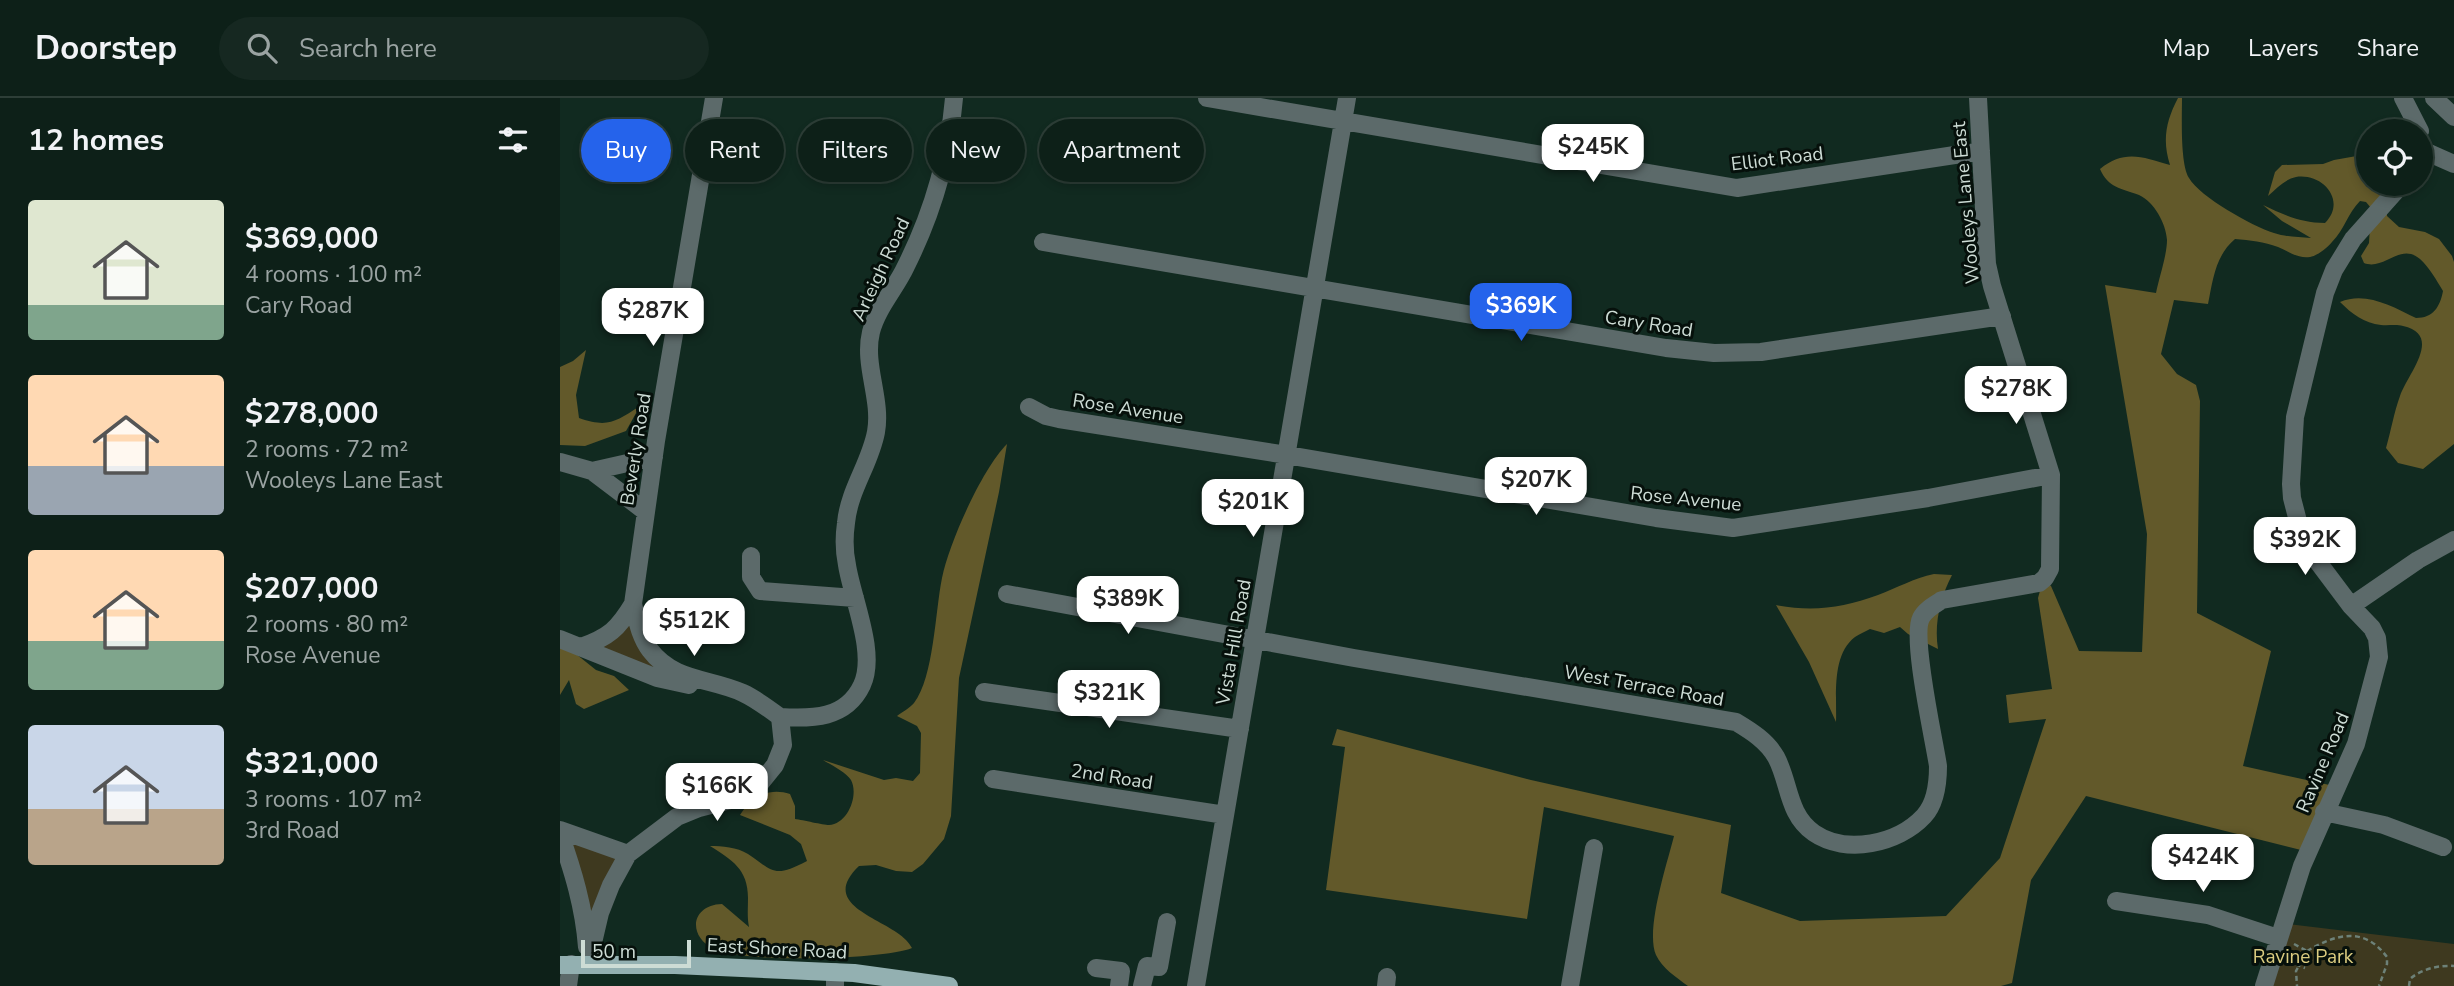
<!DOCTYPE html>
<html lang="en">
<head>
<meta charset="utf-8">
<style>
	body { margin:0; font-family:"Nunito Sans",sans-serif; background:#162821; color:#f1f3f6; height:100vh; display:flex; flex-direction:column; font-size:26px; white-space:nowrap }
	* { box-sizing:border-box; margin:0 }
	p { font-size:23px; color:#9aa3a2 }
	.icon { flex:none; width:38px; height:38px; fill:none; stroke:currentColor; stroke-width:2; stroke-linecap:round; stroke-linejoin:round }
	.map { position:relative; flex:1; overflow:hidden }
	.panel { display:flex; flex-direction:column; background:#0d2018; width:560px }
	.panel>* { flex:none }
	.banner { position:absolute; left:21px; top:21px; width:665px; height:63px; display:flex; gap:14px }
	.controls { position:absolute; left:1796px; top:21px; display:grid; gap:14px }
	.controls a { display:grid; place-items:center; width:77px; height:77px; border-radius:50%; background:#0d2018; box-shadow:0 4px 10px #0003,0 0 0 2px #2d3e37; font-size:35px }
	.scale { position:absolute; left:21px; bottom:18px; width:110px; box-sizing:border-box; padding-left:7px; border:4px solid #cddcd5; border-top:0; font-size:19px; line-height:24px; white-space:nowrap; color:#cddcd5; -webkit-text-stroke:5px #06100b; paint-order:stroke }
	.price { position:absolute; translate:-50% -60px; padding:0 16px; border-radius:14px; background:#fff; color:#222; font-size:23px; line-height:46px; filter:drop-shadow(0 2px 4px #0008) }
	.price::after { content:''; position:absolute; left:50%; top:42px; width:21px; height:16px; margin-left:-10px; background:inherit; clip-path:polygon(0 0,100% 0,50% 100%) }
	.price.active { background:#2563eb; color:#fff }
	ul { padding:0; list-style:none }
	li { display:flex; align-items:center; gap:21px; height:175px; padding:0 28px }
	li span { display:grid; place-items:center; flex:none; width:196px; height:140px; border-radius:7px; color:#555 }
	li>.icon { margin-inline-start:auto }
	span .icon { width:84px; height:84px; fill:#fffc; stroke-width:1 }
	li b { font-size:30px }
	h2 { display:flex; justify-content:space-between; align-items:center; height:84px; padding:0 28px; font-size:30px }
	.tag { padding:0 24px; border-radius:32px; background:#0d2018; box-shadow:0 4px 10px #0003,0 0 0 2px #2d3e37; font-size:24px; line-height:63px }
	.tag.active { background:#2563eb; color:#fff }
	header { display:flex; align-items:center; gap:42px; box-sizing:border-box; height:98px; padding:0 35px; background:#0d2018; border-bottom:2px solid #2d3e37 }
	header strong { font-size:33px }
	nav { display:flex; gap:38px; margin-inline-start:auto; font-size:24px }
	.search { width:490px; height:63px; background:#162821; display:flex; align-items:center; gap:18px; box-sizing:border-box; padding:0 24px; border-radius:38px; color:#9aa3a2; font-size:26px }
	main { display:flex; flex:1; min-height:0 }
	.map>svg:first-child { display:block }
	.green { fill:#3e391f }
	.forest { fill:#62592a }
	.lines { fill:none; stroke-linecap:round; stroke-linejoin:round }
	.path { stroke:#6d8178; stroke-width:2.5; stroke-dasharray:5 3.5; stroke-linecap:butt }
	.minor { stroke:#5c6a6a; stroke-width:18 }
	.major { stroke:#93b0b1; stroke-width:18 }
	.labels { text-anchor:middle; stroke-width:6; stroke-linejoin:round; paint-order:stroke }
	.street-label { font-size:19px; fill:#cddcd5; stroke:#06100b }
	.park-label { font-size:19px; fill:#dccd81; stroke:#06100b }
</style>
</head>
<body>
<header>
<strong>Doorstep</strong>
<div class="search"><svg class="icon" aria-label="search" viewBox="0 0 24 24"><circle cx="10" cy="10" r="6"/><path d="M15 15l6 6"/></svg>Search here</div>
<nav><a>Map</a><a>Layers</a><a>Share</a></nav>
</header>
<main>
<section class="panel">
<h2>12 homes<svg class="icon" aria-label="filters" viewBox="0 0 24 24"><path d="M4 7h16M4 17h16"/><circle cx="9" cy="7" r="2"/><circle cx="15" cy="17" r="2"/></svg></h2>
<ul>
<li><span style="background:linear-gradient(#dfe7d0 75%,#7fa58c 0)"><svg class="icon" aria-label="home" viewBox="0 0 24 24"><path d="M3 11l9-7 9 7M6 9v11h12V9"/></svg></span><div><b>$369,000</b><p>4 rooms · 100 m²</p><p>Cary Road</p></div></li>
<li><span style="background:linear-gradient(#ffd9b3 65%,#9aa5b1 0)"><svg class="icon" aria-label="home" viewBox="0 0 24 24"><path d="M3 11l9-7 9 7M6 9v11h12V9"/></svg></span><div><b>$278,000</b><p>2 rooms · 72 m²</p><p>Wooleys Lane East</p></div></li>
<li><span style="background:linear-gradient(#ffd9b3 65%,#7fa58c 0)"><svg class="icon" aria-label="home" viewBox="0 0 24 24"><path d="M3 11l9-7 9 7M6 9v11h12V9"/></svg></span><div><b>$207,000</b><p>2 rooms · 80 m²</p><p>Rose Avenue</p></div></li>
<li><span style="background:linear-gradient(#c9d6e8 60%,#b9a48a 0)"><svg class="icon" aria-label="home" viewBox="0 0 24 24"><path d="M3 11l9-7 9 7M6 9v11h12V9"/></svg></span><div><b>$321,000</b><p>3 rooms · 107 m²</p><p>3rd Road</p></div></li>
</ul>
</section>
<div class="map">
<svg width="1894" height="888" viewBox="0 0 1894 888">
	<rect width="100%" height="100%" fill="#112a20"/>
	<path class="green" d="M73 506 106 568 97 580 34 544Z
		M0 736 68 756 28 866Z
		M1720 825 1894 846V888H1703Z"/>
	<path class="forest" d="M1618 0H1622C1622 18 1620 66 1629 80 1640 99 1692 128 1714 135 1726 139 1738 139 1751 140L1722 123 1703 107C1724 117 1741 125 1765 125 1787 103 1763 75 1736 79 1725 81 1716 91 1708 98L1715 74 1722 67 1763 66 1774 62 1808 56V86H1829L1826 92 1827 118 1839 129 1865 134 1879 141 1892 158 1894 164V346L1863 371 1838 365 1826 350C1831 333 1834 314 1840 298 1847 277 1884 237 1843 228 1836 226 1828 228 1821 227 1804 225 1792 216 1780 204 1805 193 1832 208 1856 220 1873 220 1880 209 1883 193 1877 183 1869 169 1860 161 1840 144 1824 173 1804 165L1801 158 1809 145 1811 110 1806 104 1800 103C1788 115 1784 132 1772 144 1767 150 1757 158 1750 159 1738 161 1728 153 1718 149 1704 144 1690 142 1675 141 1655 158 1653 182 1648 206L1614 202 1601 256 1617 276 1636 287 1640 303 1637 515 1711 553 1683 668 1774 688 1745 753 1526 698 1471 782 1452 885 1441 888H1128C1117 880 1102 870 1096 857 1085 832 1107 766 1114 738L984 709 967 821 766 792 785 649 772 647 777 631 971 682 1171 727 1161 795 1240 823 1386 818 1440 760 1486 621 1449 625 1446 597 1492 591 1478 500 1481 489 1488 486 1491 488 1519 553 1582 554 1587 436 1545 187 1596 195C1599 180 1607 157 1607 142 1606 125 1594 104 1579 97 1561 90 1548 90 1540 71 1564 51 1583 59 1610 67 1602 42 1606 23 1618 0Z
		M26 252 16 297 19 320C48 330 55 324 80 308L66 333 25 348 0 347V269L13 263Z
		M447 346 439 394 399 580 391 718 384 741 363 766 352 774 336 773 316 767 299 768C253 812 339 821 352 850 324 862 181 865 154 851 127 838 131 807 162 806L189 829C187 819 188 810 188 800 188 771 172 762 150 748 162 748 177 749 188 756 214 774 214 780 247 763L241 746 230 737 180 717C191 699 209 689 230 696L235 708V721C243 722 263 727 269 727 288 726 299 697 291 682 286 674 271 667 263 662L324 682 336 680 353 683 360 675 361 635 357 628 337 618C342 614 350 610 354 605 374 579 375 514 382 480 389 445 422 371 447 346Z
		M1374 476 1392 477C1380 500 1374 526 1378 551L1348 536 1340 529 1324 535 1310 531C1305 534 1299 536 1295 539 1271 557 1277 599 1276 624L1249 564 1216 507C1252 514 1283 510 1318 497 1337 490 1354 480 1374 476Z
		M0 547 11 552 36 572 54 578 69 592 24 611 16 606 9 582 0 597Z"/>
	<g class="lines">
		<path class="path" d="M1734 846 1747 853 1736 873 1737 888
			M1747 853C1776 836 1804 828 1827 859V866L1819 888
			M1728 863 1745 870
			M1849 888 1850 881C1861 871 1879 867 1894 868"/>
		<path class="minor" d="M647 0 1177 90 1421 53
			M1843 0 1860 33
			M1874 0 1894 19
			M1869 55 1894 66
			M483 144 1106 250 1154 255 1201 254 1442 218
			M469 309 486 318 499 321 727 357 1096 420 1173 430 1368 400 1491 377
			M0 364 32 373 94 359
			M32 373 86 414
			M191 458V479L200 493 295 500
			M447 496 794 560 1176 624C1191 633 1207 643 1216 659 1230 685 1227 716 1254 735 1286 757 1338 746 1364 718 1376 705 1378 685 1378 668 1374 641 1351 540 1361 520 1365 512 1374 507 1382 502L1479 485 1485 480 1490 471 1491 377 1432 188 1427 166 1418 0
			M1791 508 1858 462 1894 442
			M0 541 97 580 129 587
			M21 549C49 539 58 531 73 506
			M424 594 680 631
			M220 619C252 621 286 621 302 587 317 555 292 500 287 467 284 453 284 439 286 425 289 392 310 366 316 334 322 301 303 267 311 234 317 210 336 190 346 168 372 116 389 58 394 0
			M433 681 665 717
			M1764 714 1824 727 1883 749
			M0 732 68 756
			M0 736C13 773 24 809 27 849
			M1556 803 1648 817 1718 840
			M28 866 40 815 51 787 68 756 117 719 139 710 178 700 198 688 215 667 223 647 220 619C208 610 196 601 183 595 151 580 114 584 90 552 80 539 77 522 73 506L96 343 154 0
			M536 870 561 873 559 888
			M275 874V888
			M8 888 11 866
			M582 888 587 868 599 869 607 824
			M636 888 787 0
			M826 888 827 879
			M1010 888 1034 750
			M1704 888 1742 768 1796 646 1819 559 1817 540 1812 530 1791 508 1752 456 1739 427 1732 400 1731 386 1735 319 1765 195 1774 172 1793 141 1842 86"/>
		<path class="major" d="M0 867H115L294 875 389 888"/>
	</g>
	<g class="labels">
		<g class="street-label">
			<text transform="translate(1217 60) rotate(-7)" y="7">Elliot Road</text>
			<text transform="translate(1405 105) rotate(-95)" y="7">Wooleys Lane East</text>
			<text transform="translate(320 171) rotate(-65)" y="7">Arleigh Road</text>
			<text transform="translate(1089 225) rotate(9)" y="7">Cary Road</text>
			<text transform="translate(568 310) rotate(9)" y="7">Rose Avenue</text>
			<text transform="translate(75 351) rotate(-81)" y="7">Beverly Road</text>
			<text transform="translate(1126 400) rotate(6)" y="7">Rose Avenue</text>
			<text transform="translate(673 544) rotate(-80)" y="7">Vista Hill Road</text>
			<text transform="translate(1084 587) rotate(10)" y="7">West Terrace Road</text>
			<text transform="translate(1762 664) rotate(-67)" y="7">Ravine Road</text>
			<text transform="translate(552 678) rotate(9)" y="7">2nd Road</text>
			<text transform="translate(217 850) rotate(3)" y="7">East Shore Road</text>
		</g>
		<g class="park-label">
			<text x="1743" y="865">Ravine Park</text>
		</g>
	</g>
</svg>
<div class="controls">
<a><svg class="icon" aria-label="locate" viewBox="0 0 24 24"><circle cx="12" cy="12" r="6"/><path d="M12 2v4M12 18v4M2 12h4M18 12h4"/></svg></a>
</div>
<div class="scale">50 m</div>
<b class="price" style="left:1033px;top:86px">$245K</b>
<b class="price active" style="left:961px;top:245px">$369K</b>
<b class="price" style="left:93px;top:250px">$287K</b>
<b class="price" style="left:1456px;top:328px">$278K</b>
<b class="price" style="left:976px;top:419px">$207K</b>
<b class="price" style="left:693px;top:441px">$201K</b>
<b class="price" style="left:1745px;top:479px">$392K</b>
<b class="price" style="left:568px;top:538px">$389K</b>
<b class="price" style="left:134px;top:560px">$512K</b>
<b class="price" style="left:549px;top:632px">$321K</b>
<b class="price" style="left:157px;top:725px">$166K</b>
<b class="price" style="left:1643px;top:796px">$424K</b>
<div class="banner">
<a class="tag active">Buy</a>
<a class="tag">Rent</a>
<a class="tag">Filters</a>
<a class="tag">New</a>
<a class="tag">Apartment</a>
</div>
</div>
</main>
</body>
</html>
